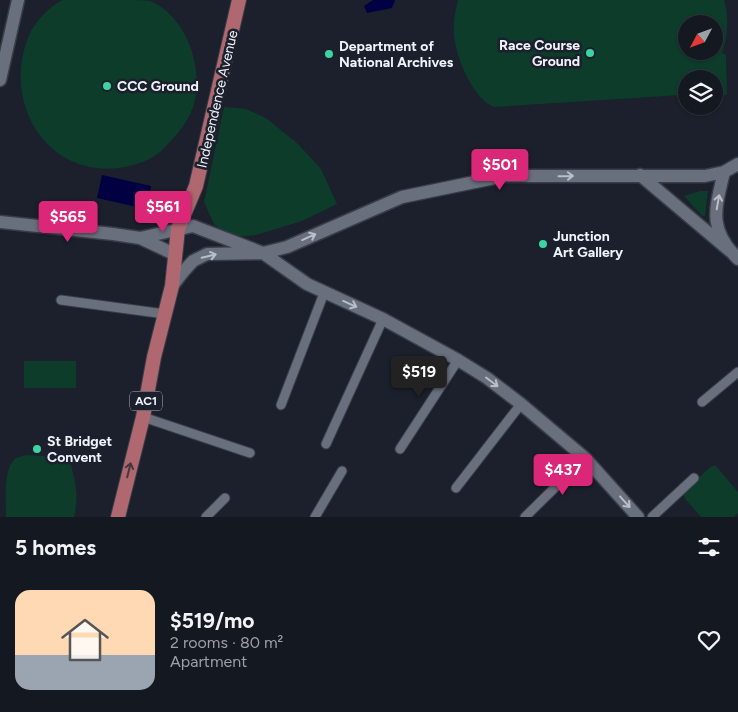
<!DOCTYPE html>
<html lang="en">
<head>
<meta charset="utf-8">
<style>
	body { margin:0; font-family:Figtree,sans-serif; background:#21252e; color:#f1f3f6; height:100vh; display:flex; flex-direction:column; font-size:19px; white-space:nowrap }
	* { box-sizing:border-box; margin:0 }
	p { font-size:16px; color:#9da0a5 }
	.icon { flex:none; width:28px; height:28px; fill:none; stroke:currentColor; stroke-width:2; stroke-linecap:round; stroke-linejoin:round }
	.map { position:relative; height:517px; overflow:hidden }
	.drawer { display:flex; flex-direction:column; background:#141821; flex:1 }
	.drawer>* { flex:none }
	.needle { width:32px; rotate:229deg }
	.buttons { position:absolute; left:678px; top:15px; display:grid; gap:10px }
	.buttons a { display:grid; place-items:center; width:45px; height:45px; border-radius:50%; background:#141821; box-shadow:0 1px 4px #0004,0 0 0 1px #33373f; font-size:25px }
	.price { position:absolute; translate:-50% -42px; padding:0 11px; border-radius:5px; background:#db2777; color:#fff; font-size:16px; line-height:32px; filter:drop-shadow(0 1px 2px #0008) }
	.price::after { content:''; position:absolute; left:50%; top:30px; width:15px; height:11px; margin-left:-8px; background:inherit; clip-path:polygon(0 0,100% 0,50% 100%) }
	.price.on { background:#222; color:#fff }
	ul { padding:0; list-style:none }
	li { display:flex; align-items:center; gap:15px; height:125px; padding:0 15px }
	li span { display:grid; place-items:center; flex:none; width:140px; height:100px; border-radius:15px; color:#555 }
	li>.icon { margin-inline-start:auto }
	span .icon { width:60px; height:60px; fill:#fffc; stroke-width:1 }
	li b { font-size:21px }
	h2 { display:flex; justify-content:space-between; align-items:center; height:60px; padding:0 15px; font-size:21px }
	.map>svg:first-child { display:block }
	.green { fill:#0d3c2a; fill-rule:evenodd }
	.water { fill:#000042 }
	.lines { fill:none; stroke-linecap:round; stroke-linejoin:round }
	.street-casing { stroke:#393d47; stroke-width:11 }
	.secondary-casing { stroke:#393d47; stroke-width:15 }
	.primary-casing { stroke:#393d47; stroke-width:16 }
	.street { stroke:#696f7d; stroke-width:9 }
	.secondary { stroke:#696f7d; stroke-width:12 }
	.primary { stroke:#af6770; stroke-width:14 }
	.oneway { stroke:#b9bec9 }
	.oneway2 { stroke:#473540 }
	.poi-dot { fill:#3dd4a3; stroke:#1b202c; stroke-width:2 }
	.labels { text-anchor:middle; stroke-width:5; stroke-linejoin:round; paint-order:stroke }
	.shield { fill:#1b202c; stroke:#afb4bd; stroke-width:1 }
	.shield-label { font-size:12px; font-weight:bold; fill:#eff3fb }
	.poi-label { font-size:14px; font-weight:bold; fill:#eff3fb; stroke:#1b202c; text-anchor:start }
	.street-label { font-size:14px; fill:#eff3fb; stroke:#1b202c }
</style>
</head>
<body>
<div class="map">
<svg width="738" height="517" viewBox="0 0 738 517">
	<rect width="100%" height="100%" fill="#1b202c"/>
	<path class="green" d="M63 0C85 0 106 0 127 0 134 0 144 0 150 1 185 15 203 65 195 100 191 119 178 134 165 147 154 160 134 166 118 168 42 176 0 96 31 31 38 19 50 6 63 0Z
		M458 0H724C729 16 728 38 722 53L726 55 727 95H714V79H686V97L676 98 681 95 494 107C472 98 456 57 454 35 453 23 455 12 458 0ZM686 24H714V51H686Z
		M224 107 246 109 266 118 298 144 321 169 337 204 302 221 256 235 237 237 225 233 214 224 204 202Z
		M700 191H708L705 216H702L684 196Z
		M24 361H76V388H24Z
		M26 455 59 457 69 461C76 478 79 499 74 517H6C6 503 3 468 15 459 18 457 23 456 26 455Z
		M712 466H716L738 492V513L734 517H701L686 500 683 494 686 488Z"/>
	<path class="water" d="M373 0H395L392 8 367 13 364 6Z
		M102 175 151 186 146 209 97 198Z"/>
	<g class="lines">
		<defs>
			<path id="street" d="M61 300 165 314
				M702 402 738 372
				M281 405 324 293
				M143 417 250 453
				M326 444 383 319
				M400 449 458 360
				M456 488 521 404
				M206 517 225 498
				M315 517 342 471
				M525 517 585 458
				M652 517 694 478"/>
			<path id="secondary" d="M0 80 18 0
				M724 172C715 210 708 229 738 259
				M640 175 730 251
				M0 222 113 234 140 238 174 254
				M140 238 193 226 263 253 307 284 383 319 458 360 487 378 521 404 585 458 638 517
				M172 286 183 272 193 261 207 254 263 253 287 247 402 197 504 176H705L724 172 738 164"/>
			<path id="primary" d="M118 517 143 417 154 357 172 286 178 229 196 186 239 0"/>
		</defs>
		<use href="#street" class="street-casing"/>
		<use href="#secondary" class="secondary-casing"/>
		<use href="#primary" class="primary-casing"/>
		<use href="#street" class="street"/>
		<use href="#secondary" class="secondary"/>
		<use href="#primary" class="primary"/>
	</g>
	<defs><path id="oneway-shaft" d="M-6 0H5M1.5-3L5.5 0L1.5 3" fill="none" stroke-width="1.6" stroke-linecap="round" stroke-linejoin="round" transform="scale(1.25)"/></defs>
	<g class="oneway">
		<use href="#oneway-shaft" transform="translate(566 176) rotate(-1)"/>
		<use href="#oneway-shaft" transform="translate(718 202) rotate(-80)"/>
		<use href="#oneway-shaft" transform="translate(309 237) rotate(-24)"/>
		<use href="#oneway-shaft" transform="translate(209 256) rotate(-13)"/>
		<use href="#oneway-shaft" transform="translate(350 304) rotate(24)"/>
		<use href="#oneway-shaft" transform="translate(492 382) rotate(37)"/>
		<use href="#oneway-shaft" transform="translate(625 502) rotate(48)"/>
	</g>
	<use class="oneway2" href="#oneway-shaft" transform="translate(129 470) rotate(-76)"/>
	<g class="poi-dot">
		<circle cx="590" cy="53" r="5"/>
		<circle cx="329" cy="54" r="5"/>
		<circle cx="107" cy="86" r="5"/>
		<circle cx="543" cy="244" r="5"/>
		<circle cx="37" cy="449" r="5"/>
	</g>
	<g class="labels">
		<rect class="shield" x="130" y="391.5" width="32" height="19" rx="4"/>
		<g class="shield-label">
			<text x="146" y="405">AC1</text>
		</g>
		<g class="poi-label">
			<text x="580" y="50" text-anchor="end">Race Course<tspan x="580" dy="16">Ground</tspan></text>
			<text x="339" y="51">Department of<tspan x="339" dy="16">National Archives</tspan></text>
			<text x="117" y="91">CCC Ground</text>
			<text x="553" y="241">Junction<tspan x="553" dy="16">Art Gallery</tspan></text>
			<text x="47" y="446">St Bridget<tspan x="47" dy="16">Convent</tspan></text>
		</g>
		<g class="street-label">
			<text transform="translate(217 99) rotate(-77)" y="5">Independence Avenue</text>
		</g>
	</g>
</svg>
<div class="buttons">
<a><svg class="needle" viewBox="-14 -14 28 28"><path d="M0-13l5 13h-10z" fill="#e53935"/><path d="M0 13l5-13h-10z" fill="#9da0a5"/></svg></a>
<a><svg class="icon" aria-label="layers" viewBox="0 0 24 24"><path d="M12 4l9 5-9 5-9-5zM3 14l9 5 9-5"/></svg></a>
</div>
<b class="price" style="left:500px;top:191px">$501</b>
<b class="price" style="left:163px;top:233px">$561</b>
<b class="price" style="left:68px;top:243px">$565</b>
<b class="price on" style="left:419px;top:398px">$519</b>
<b class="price" style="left:563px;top:496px">$437</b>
</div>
<section class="drawer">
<h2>5 homes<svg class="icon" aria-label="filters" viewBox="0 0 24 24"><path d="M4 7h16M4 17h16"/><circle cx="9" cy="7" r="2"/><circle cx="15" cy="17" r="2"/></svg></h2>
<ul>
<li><span style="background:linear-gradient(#ffd9b3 65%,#9aa5b1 0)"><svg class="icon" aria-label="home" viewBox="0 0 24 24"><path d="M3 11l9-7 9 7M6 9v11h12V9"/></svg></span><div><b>$519/mo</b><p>2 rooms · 80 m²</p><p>Apartment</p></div><svg class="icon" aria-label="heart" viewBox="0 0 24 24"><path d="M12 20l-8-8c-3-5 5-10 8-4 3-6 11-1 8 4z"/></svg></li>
</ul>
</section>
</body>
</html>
